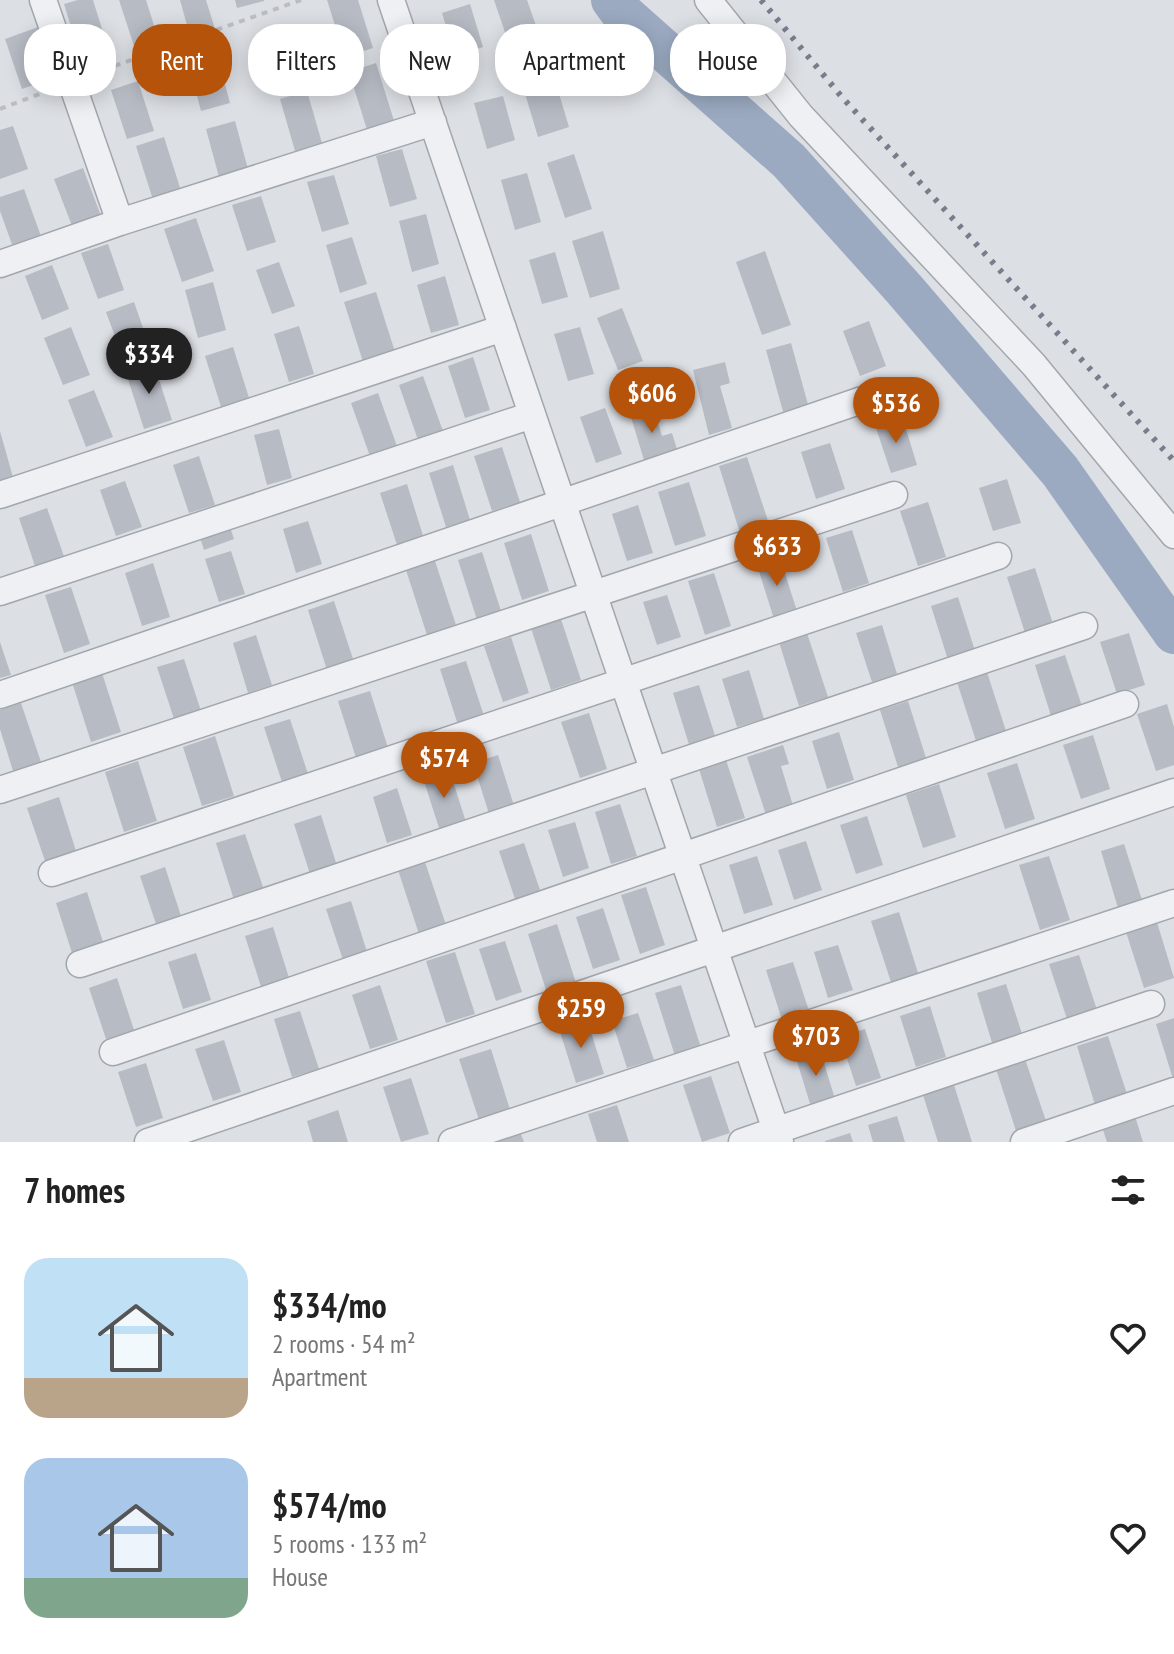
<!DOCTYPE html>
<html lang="en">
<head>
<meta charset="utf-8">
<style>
	body { margin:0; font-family:"PT Sans Narrow",sans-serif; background:#f6f6f6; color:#222; height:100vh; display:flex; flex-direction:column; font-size:30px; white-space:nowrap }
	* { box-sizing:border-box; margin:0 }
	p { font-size:26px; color:#767676 }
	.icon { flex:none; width:44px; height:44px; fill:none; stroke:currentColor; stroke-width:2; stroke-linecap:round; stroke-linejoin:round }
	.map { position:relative; height:1142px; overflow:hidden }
	.details { display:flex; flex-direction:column; background:#fff; flex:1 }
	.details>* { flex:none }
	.banner { position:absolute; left:24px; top:24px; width:1126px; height:72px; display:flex; gap:16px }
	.price { position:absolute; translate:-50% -68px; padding:0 18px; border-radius:28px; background:#b45309; color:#fff; font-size:26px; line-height:52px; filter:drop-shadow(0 2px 4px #0008) }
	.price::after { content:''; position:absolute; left:50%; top:48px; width:24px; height:18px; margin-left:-12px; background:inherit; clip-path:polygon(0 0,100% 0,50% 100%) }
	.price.current { background:#222; color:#fff }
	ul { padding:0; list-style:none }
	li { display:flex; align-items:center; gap:24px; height:200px; padding:0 24px }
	li span { display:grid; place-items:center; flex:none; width:224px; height:160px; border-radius:24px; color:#555 }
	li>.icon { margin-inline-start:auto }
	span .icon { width:96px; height:96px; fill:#fffc; stroke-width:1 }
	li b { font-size:34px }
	h2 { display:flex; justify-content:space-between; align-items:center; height:96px; padding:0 24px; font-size:34px }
	.tag { padding:0 28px; border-radius:32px; background:#fff; box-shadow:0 4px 20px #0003; font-size:28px; line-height:72px }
	.tag.current { background:#b45309; color:#fff }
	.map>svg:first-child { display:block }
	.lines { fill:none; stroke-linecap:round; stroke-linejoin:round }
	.river { stroke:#9baac1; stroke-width:42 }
	.building { fill:#b7bbc4 }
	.minor-casing { stroke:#a2a6ad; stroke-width:29 }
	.path { stroke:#bbbdc3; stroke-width:4; stroke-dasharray:6 6; stroke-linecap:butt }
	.minor { stroke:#eef0f3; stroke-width:26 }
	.rail { stroke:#787d8c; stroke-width:6; stroke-dasharray:4 8; stroke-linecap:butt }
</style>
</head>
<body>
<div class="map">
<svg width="1174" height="1142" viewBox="0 0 1174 1142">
	<rect width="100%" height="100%" fill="#dcdfe4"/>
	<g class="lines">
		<path class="river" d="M612 0 620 11 789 161 904 289 1060 471 1174 633"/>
	</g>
	<path class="building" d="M78 0H93L108 48 80 56 64 4Z
		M119 0H146L158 38 134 46Z
		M180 0H206L215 29 190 36Z
		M235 0H264V1L237 8Z
		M327 0H358L373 48 345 57Z
		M494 0H527L541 40 511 50Z
		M470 4 483 47 455 56 442 13Z
		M41 26 49 48 41 51 50 79 22 89 5 39Z
		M287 31 301 78 272 87 258 40Z
		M217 54 230 103 201 111 188 62Z
		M376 63 395 124 368 133 349 72Z
		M554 77 569 127 538 137 523 87Z
		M138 81 154 131 127 139 111 90Z
		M307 91 322 143 295 151 280 99Z
		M503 96 515 140 487 149 474 103Z
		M235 121 248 169 219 177 206 129Z
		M13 126 28 169 0 179V130Z
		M164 137 182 194 154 203 136 146Z
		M402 149 417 199 390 207 376 156Z
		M574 154 592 209 565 218 547 163Z
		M83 168 101 216 72 226 54 179Z
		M527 173 541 222 515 230 501 180Z
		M334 175 349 224 322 232 307 182Z
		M24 189 42 239 14 250 0 211V197Z
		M261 196 276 242 247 251 232 205Z
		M426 214 439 264 412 272 399 221Z
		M196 218 214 271 182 282 164 229Z
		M603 231 620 289 590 298 572 241Z
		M352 237 367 284 340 293 326 245Z
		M108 244 124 290 98 299 81 253Z
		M765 251 791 325 762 335 736 262Z
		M555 252 568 297 542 304 529 260Z
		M279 262 295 306 272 314 256 270Z
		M52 265 69 309 42 320 25 276Z
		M445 276 459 325 431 333 417 285Z
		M213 282 226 330 198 338 185 290Z
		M376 292 396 355 364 365 344 302Z
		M134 302 150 348 123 358 106 312Z
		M622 308 643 361 618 370 597 318Z
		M869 321 886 366 860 376 843 331Z
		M299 326 314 374 289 382 274 334Z
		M71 327 90 375 63 385 44 338Z
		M580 327 594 374 568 381 554 334Z
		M791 343 809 408 784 415 766 350Z
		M233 347 250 401 222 410 205 356Z
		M473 357 490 410 465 418 448 366Z
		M725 362 730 383 720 386 732 428 709 435 693 370Z
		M154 364 172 420 144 429 126 373Z
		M423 376 443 431 418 440 399 385Z
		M94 390 113 437 86 447 68 400Z
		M378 393 398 449 371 459 351 403Z
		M650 397 662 436 672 433 680 459 647 470 627 404Z
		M605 408 622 454 596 463 580 417Z
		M902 416 917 465 891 473 875 425Z
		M279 429 292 478 267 485 254 435Z
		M0 431 16 488 0 492Z
		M830 443 845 489 816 499 801 452Z
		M502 447 520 502 492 511 474 456Z
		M199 456 215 505 189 513 173 465Z
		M747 457 769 524 740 533 719 466Z
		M453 465 470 520 446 527 429 473Z
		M1007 479 1021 523 993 531 979 488Z
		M125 481 142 527 116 536 100 490Z
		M689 482 706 536 675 546 658 492Z
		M407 484 425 542 399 551 380 493Z
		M928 502 946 557 918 566 900 511Z
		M638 505 653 553 627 561 612 514Z
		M47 508 66 562 37 572 19 518Z
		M308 521 322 564 296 573 283 529Z
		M229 524 234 539 204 550 199 534Z
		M852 530 869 583 843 592 826 538Z
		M531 534 549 591 522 600 504 543Z
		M231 551 245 594 219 602 205 559Z
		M482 552 502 614 478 623 458 560Z
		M780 558 797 611 774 619 757 565Z
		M435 561 456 625 427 635 406 570Z
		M153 563 170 617 142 626 125 573Z
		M1035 568 1054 627 1026 636 1007 577Z
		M714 573 731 626 705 635 688 581Z
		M71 587 90 644 64 653 45 595Z
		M667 595 681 637 657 645 643 602Z
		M958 597 976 654 949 663 931 606Z
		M334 601 354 662 327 670 308 610Z
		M560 616 581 680 551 690 530 625Z
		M882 625 897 674 872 682 856 633Z
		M807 633 828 697 799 706 779 642Z
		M1129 633 1145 685 1117 694 1100 642Z
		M256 635 272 685 248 693 233 643Z
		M511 637 529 693 503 702 484 646Z
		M0 642 11 675 0 678Z
		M1065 655 1083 709 1052 719 1035 665Z
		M184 659 201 711 174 719 157 667Z
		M466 661 485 719 459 728 440 669Z
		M986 669 1006 731 976 741 956 679Z
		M749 670 764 719 737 727 722 679Z
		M102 673 121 732 91 742 72 682Z
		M699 685 717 742 691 751 673 693Z
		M370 691 389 751 357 761 338 701Z
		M908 701 926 758 898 767 880 710Z
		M21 703 41 762 13 771 0 729V710Z
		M1167 704 1174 727V765L1156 771 1137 714Z
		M589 713 607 769 580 778 561 722Z
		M290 719 308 774 282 782 264 727Z
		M839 732 854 780 827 789 812 741Z
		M1093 735 1110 789 1081 799 1063 745Z
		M215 736 234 796 202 806 183 747Z
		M783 745 789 764 781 766 794 809 767 818 747 757Z
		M498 755 516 812 491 820 473 763Z
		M726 760 745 818 717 827 699 769Z
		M138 761 157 821 124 832 105 772Z
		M1017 763 1035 819 1005 829 987 773Z
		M449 769 466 822 440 831 423 778Z
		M939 784 956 837 923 848 906 795Z
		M397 788 412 835 387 843 373 797Z
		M59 797 76 851 45 861 27 808Z
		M620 804 637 856 611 864 595 812Z
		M321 815 338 869 311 877 294 824Z
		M867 816 883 865 856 874 840 825Z
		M575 822 589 868 563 877 548 830Z
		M245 834 265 893 235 903 216 843Z
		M806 841 822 890 794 900 778 850Z
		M524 843 540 890 515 899 499 851Z
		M1124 844 1142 900 1118 908 1101 851Z
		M757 856 773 905 744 914 729 865Z
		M1049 856 1070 920 1040 930 1019 865Z
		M425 862 446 925 419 934 398 870Z
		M165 867 181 916 156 924 140 876Z
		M646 887 665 945 640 954 621 895Z
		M87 892 103 942 72 953 56 903Z
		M351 901 367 952 343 960 326 909Z
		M603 908 620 960 593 969 576 917Z
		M899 912 918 973 891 982 871 921Z
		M1156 919 1174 978 1144 988 1125 929Z
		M557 924 576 983 547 993 528 934Z
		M273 927 290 981 262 990 245 936Z
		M505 941 522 992 496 1001 479 949Z
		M838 945 853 990 828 998 814 952Z
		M455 952 475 1014 446 1023 426 961Z
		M196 953 211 1000 183 1009 168 962Z
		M1079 955 1097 1010 1067 1019 1049 964Z
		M793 962 810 1014 783 1023 766 970Z
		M117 978 134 1030 106 1039 89 988Z
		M1006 984 1023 1037 993 1046 977 993Z
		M380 985 398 1040 370 1049 352 995Z
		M681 985 702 1051 676 1059 655 993Z
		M930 1006 946 1057 916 1067 900 1016Z
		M300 1011 319 1069 292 1077 274 1019Z
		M638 1013 654 1060 627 1068 612 1021Z
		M586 1016 604 1074 576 1083 558 1025Z
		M1174 1018V1079H1173L1156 1024Z
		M865 1029 881 1078 856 1086 840 1037Z
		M1108 1036 1127 1094 1095 1105 1077 1046Z
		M224 1040 241 1092 213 1101 195 1049Z
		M491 1049 511 1113 480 1123 459 1059Z
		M820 1050 835 1099 811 1107 796 1058Z
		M1025 1059 1046 1121 1016 1131 996 1069Z
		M146 1063 163 1118 136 1127 118 1072Z
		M711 1076 730 1133 702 1142 683 1085Z
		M411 1078 429 1134 401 1142 383 1087Z
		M954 1085 972 1142H938L923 1095Z
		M617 1105 629 1142H597L588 1114Z
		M338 1110 348 1142H313L307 1121Z
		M897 1116 905 1142H873L868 1125Z
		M1135 1116 1143 1142H1107L1102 1127Z
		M520 1132 524 1142H491Z
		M850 1133 853 1142H825V1141Z"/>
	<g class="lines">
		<defs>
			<path id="minor" d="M43 0 120 222
				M391 0 780 1142
				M708 0 801 116 1034 365 1174 535
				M0 264 120 222 433 122
				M0 495 503 328
				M0 592 532 415
				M0 695 862 400
				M0 790 894 495
				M52 873 998 556
				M80 964 1084 626
				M113 1052 1125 704
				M148 1142 1174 792
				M452 1142 1174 903
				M742 1142 1151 1004
				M1024 1142 1174 1091"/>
		</defs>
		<use href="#minor" class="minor-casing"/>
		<path class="path" d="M92 74 301 0
			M0 109 50 90"/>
		<use href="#minor" class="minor"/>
		<path class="rail" d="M761 0 841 96 1174 461"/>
	</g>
</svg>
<b class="price current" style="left:149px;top:396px">$334</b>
<b class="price" style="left:652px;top:435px">$606</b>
<b class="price" style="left:896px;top:445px">$536</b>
<b class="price" style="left:777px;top:588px">$633</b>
<b class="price" style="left:444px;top:800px">$574</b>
<b class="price" style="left:581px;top:1050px">$259</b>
<b class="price" style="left:816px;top:1078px">$703</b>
<div class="banner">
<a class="tag">Buy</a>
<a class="tag current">Rent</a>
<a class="tag">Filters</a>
<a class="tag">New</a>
<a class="tag">Apartment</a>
<a class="tag">House</a>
</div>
</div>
<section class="details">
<h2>7 homes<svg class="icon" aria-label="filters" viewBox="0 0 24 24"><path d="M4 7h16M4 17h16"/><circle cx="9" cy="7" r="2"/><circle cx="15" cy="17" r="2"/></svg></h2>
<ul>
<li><span style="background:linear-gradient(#bfe0f5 75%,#b9a48a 0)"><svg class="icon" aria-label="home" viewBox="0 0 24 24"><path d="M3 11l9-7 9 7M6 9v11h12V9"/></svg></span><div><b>$334/mo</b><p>2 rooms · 54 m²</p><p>Apartment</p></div><svg class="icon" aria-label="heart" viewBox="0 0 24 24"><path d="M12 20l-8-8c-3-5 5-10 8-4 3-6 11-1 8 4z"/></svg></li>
<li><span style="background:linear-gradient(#a9c7e8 75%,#7fa58c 0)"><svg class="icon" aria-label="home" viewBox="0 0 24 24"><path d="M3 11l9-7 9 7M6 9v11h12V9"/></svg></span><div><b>$574/mo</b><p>5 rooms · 133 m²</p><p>House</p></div><svg class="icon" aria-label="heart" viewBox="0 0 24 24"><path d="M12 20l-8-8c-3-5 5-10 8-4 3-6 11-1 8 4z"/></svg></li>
</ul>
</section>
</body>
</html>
